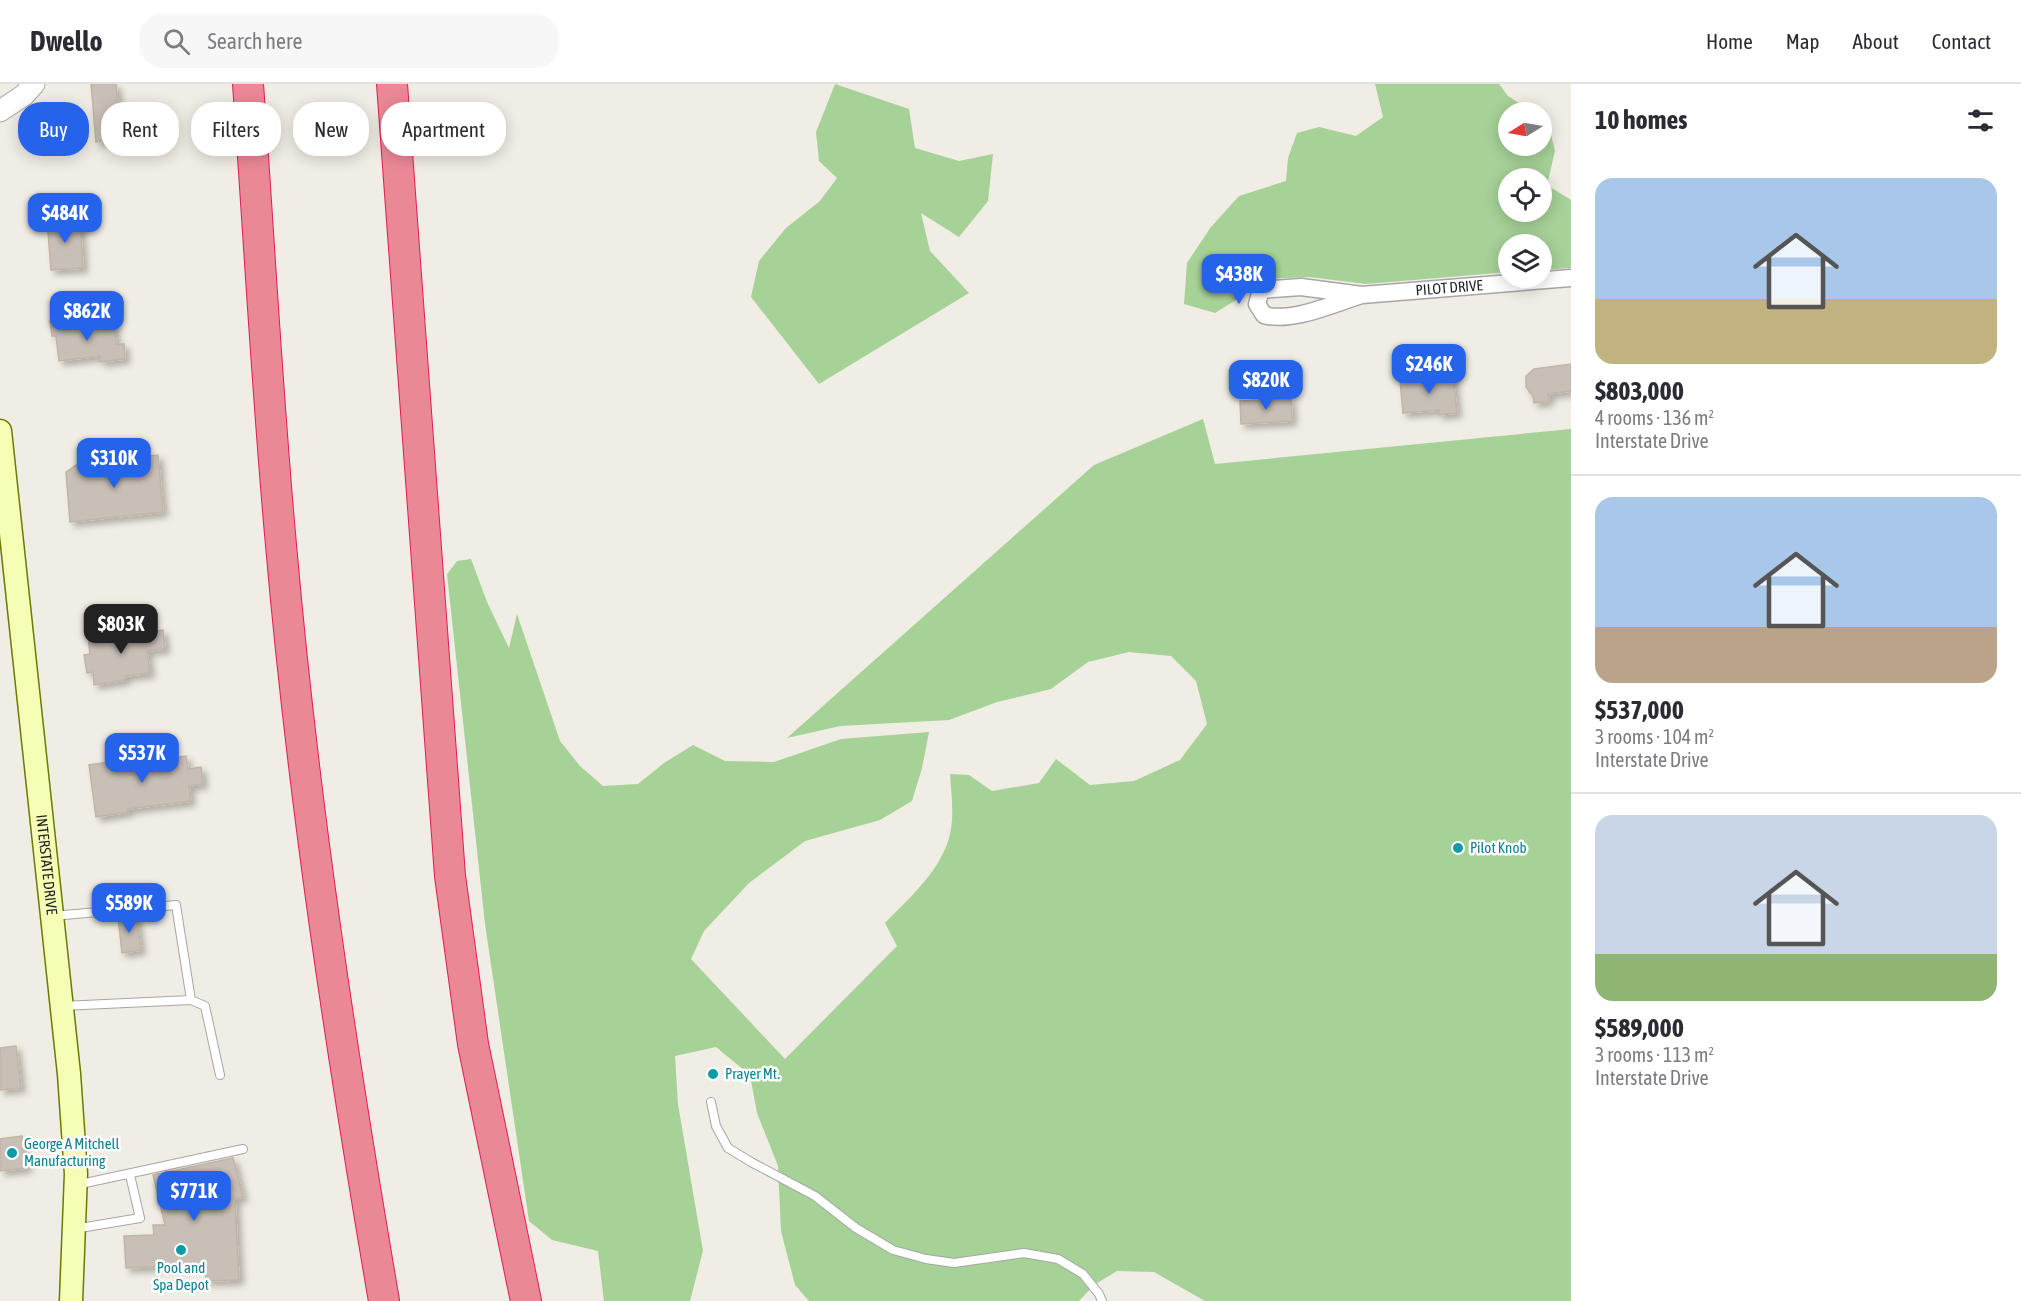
<!DOCTYPE html>
<html lang="en">
<head>
<meta charset="utf-8">
<style>
	body { margin:0; font-family:"Asap Condensed",sans-serif; background:#f7f7f7; color:#2b2b33; height:100vh; display:flex; flex-direction:column; font-size:22px; white-space:nowrap }
	* { box-sizing:border-box; margin:0 }
	p { font-size:20px; color:#7c7c81 }
	.icon { flex:none; width:33px; height:33px; fill:none; stroke:currentColor; stroke-width:2; stroke-linecap:round; stroke-linejoin:round }
	.map { position:relative; flex:1; overflow:hidden }
	.drawer { display:flex; flex-direction:column; background:#fff; width:450px }
	.drawer>* { flex:none }
	.guide { position:absolute; left:18px; top:18px; width:570px; height:54px; display:flex; gap:12px }
	.needle { width:39px; rotate:259deg }
	.buttons { position:absolute; left:1498px; top:18px; display:grid; gap:12px }
	.buttons a { display:grid; place-items:center; width:54px; height:54px; border-radius:50%; background:#fff; box-shadow:0 3px 15px #0003; font-size:30px }
	.price { position:absolute; translate:-50% -51px; padding:0 14px; border-radius:12px; background:#2563eb; color:#fff; font-size:20px; line-height:39px; filter:drop-shadow(0 2px 3px #0008) }
	.price::after { content:''; position:absolute; left:50%; top:36px; width:18px; height:14px; margin-left:-9px; background:inherit; clip-path:polygon(0 0,100% 0,50% 100%) }
	.price.active { background:#222; color:#fff }
	ul { padding:0; list-style:none }
	li { display:grid; align-content:center; gap:12px; height:318px; padding:0 24px }
	li+li { border-top:2px solid #e1e1e2 }
	li span { display:grid; place-items:center; height:186px; border-radius:18px; color:#555 }
	li>.icon { margin-inline-start:auto }
	span .icon { width:108px; height:108px; fill:#fffc; stroke-width:1 }
	li b { font-size:26px }
	h2 { display:flex; justify-content:space-between; align-items:center; height:72px; padding:0 24px; font-size:26px }
	.chip { padding:0 21px; border-radius:24px; background:#fff; box-shadow:0 3px 15px #0003; font-size:21px; line-height:54px }
	.chip.active { background:#2563eb; color:#fff }
	header { display:flex; align-items:center; gap:36px; box-sizing:border-box; height:84px; padding:0 30px; background:#fff; border-bottom:2px solid #e1e1e2 }
	header strong { font-size:28px }
	nav { display:flex; gap:33px; margin-inline-start:auto; font-size:21px }
	.search { width:420px; height:54px; background:#f7f7f7; display:flex; align-items:center; gap:15px; box-sizing:border-box; padding:0 21px; border-radius:24px; color:#7c7c81; font-size:22px }
	main { display:flex; flex:1; min-height:0 }
	.map>svg:first-child { display:block }
	.forest { fill:#a6d197; fill-rule:evenodd }
	.building { fill:#c8bfb7; stroke:#c2b4a6; stroke-width:1.5; filter:url(#shadow) }
	.lines { fill:none; stroke-linecap:round; stroke-linejoin:round }
	.service-casing { stroke:#a6a6a6; stroke-width:10 }
	.minor-casing { stroke:#a6a6a6; stroke-width:19 }
	.tertiary-casing { stroke:#a6a6a6; stroke-width:23 }
	.secondary-casing { stroke:#697b00; stroke-width:25 }
	.motorway-casing { stroke:#e41b58; stroke-width:32 }
	.service { stroke:#fff; stroke-width:8 }
	.minor { stroke:#fff; stroke-width:16 }
	.tertiary { stroke:#fff; stroke-width:21 }
	.secondary { stroke:#f6fdb5; stroke-width:22 }
	.motorway { stroke:#eb8896; stroke-width:30 }
	.culture-dot { fill:#0f9aa8; stroke:#fff; stroke-width:2 }
	.labels { text-anchor:middle; stroke-width:5; stroke-linejoin:round; paint-order:stroke }
	.street-label { font-size:15px; fill:#1f1f1f; stroke:#fff }
	.culture-label { font-size:15px; fill:#0d838f; stroke:#fff; text-anchor:start }
</style>
</head>
<body>
<header>
<strong>Dwello</strong>
<div class="search"><svg class="icon" aria-label="search" viewBox="0 0 24 24"><circle cx="10" cy="10" r="6"/><path d="M15 15l6 6"/></svg>Search here</div>
<nav><a>Home</a><a>Map</a><a>About</a><a>Contact</a></nav>
</header>
<main>
<div class="map">
<svg width="1571" height="1217" viewBox="0 0 1571 1217">
	<defs>
		<filter id="shadow"><feDropShadow dx="4.5" dy="4.5" stdDeviation="3" flood-color="#0004"/></filter>
	</defs>
	<rect width="100%" height="100%" fill="#f0ede4"/>
	<path class="forest" d="M835 0 909 25 915 64 959 77 993 70 988 117 959 153 921 129 930 167 969 209 819 300 751 213 759 177 786 144 820 117 837 94 819 77 816 48Z
		M1375 0H1499L1508 12 1533 28H1509V62H1542V35L1548 38 1555 67 1547 101 1571 116V184L1542 186V160H1509V188L1366 200 1309 193 1263 195 1247 209 1215 229 1184 220 1187 179 1211 143 1239 112 1286 97 1288 74 1297 49 1319 43 1356 52 1383 33ZM1509 94H1542V128H1509Z
		M1203 335 1215 380 1571 345V1217H1205L1154 1188 1117 1187 1094 1201 1079 1217H809L795 1201 781 1147 778 1082 757 1029 750 991 716 963 675 972 678 1020 703 1167 690 1217H604L598 1167 552 1156 529 1137 485 840 447 490 457 477 471 475 487 518 509 564 517 530 560 657 580 682 603 702 638 700 664 679 693 661 725 677 774 678 841 655 929 648 922 684 912 717 880 736 805 757 749 799 704 847 691 875 785 975 897 862 885 839C913 810 949 780 952 737 953 722 951 705 950 690L969 691 992 707 1039 699 1056 675 1090 701 1134 697 1180 676 1207 640 1196 597 1171 572 1129 568 1088 578 1051 605 997 618 949 636 840 642 787 654 1094 381Z"/>
	<path class="building" d="M91 0H116L121 55 96 58Z
		M70 133V135L80 134 83 184 51 186 47 136Z
		M64 235 65 241 85 239 86 242 114 239 116 260H124L125 275 100 278V272L59 277 56 252H52L50 237Z
		M1571 280V307L1548 310 1549 317 1534 319 1533 312 1526 303V292L1534 285Z
		M1453 292 1457 329 1439 331V326L1403 329 1400 296Z
		M1291 315 1292 337 1241 340 1240 317Z
		M158 371 163 428 70 438 66 388 79 379Z
		M123 546 124 551 163 546 165 565 147 567 150 589 126 592 125 596 94 601 93 588 87 589 84 571 90 570 88 551Z
		M186 672 188 685 201 683 203 700 189 702 191 717 128 725V728L96 733 89 681 122 676 123 680Z
		M136 831 141 866 122 869 118 833Z
		M16 962 21 1004 0 1006V964Z
		M22 1052 27 1084 0 1087V1055Z
		M233 1074 243 1113 235 1115 239 1196 206 1197 205 1180 126 1184 124 1152 154 1151 153 1141H165L153 1091Z"/>
	<g class="lines">
		<defs>
			<path id="service" d="M53 832 176 821 191 916
				M62 922 191 916 205 922 220 991
				M711 1018 716 1042 728 1064 751 1078 815 1112 856 1144 893 1166 926 1175 954 1179 1024 1169 1058 1175 1083 1190 1099 1210 1102 1217
				M76 1101 243 1065
				M74 1145 140 1134 130 1091"/>
			<g id="minor">
				<path id="s1" d="M1362 211C1335 219 1292 239 1264 231L1257 220 1261 206 1301 203 1362 211 1571 194"/>
			</g>
			<path id="tertiary" d="M0 27 24 11 34 0"/>
			<g id="secondary">
				<path id="s2" d="M0 347 69 990 76 1090 71 1217"/>
			</g>
			<path id="motorway" d="M248 0C259 153 267 307 281 461 303 714 341 966 384 1217
				M392 0 450 792 473 960 526 1217"/>
		</defs>
		<use href="#service" class="service-casing"/>
		<use href="#minor" class="minor-casing"/>
		<use href="#tertiary" class="tertiary-casing"/>
		<use href="#secondary" class="secondary-casing"/>
		<use href="#motorway" class="motorway-casing"/>
		<use href="#service" class="service"/>
		<use href="#minor" class="minor"/>
		<use href="#tertiary" class="tertiary"/>
		<use href="#secondary" class="secondary"/>
		<use href="#motorway" class="motorway"/>
	</g>
	<g class="culture-dot">
		<circle cx="1458" cy="764" r="6"/>
		<circle cx="713" cy="990" r="6"/>
		<circle cx="12" cy="1069" r="6"/>
		<circle cx="181" cy="1166" r="6"/>
	</g>
	<g class="labels">
		<g class="street-label">
			<text dy="5" stroke="none"><textPath href="#s1" startOffset="318">PILOT DRIVE</textPath></text>
			<text dy="5" stroke="none"><textPath href="#s2" startOffset="436">INTERSTATE DRIVE</textPath></text>
		</g>
		<g class="culture-label">
			<text x="1470" y="769">Pilot Knob</text>
			<text x="725" y="995">Prayer Mt.</text>
			<text x="24" y="1065">George A Mitchell<tspan x="24" dy="17">Manufacturing</tspan></text>
			<text x="181" y="1189" text-anchor="middle">Pool and<tspan x="181" dy="17">Spa Depot</tspan></text>
		</g>
	</g>
</svg>
<div class="buttons">
<a><svg class="needle" viewBox="-14 -14 28 28"><path d="M0-13l5 13h-10z" fill="#e53935"/><path d="M0 13l5-13h-10z" fill="#7c7c81"/></svg></a>
<a><svg class="icon" aria-label="locate" viewBox="0 0 24 24"><circle cx="12" cy="12" r="6"/><path d="M12 2v4M12 18v4M2 12h4M18 12h4"/></svg></a>
<a><svg class="icon" aria-label="layers" viewBox="0 0 24 24"><path d="M12 4l9 5-9 5-9-5zM3 14l9 5 9-5"/></svg></a>
</div>
<b class="price" style="left:65px;top:160px">$484K</b>
<b class="price" style="left:1239px;top:221px">$438K</b>
<b class="price" style="left:87px;top:258px">$862K</b>
<b class="price" style="left:1429px;top:311px">$246K</b>
<b class="price" style="left:1266px;top:327px">$820K</b>
<b class="price" style="left:114px;top:405px">$310K</b>
<b class="price active" style="left:121px;top:571px">$803K</b>
<b class="price" style="left:142px;top:700px">$537K</b>
<b class="price" style="left:129px;top:850px">$589K</b>
<b class="price" style="left:194px;top:1138px">$771K</b>
<div class="guide">
<a class="chip active">Buy</a>
<a class="chip">Rent</a>
<a class="chip">Filters</a>
<a class="chip">New</a>
<a class="chip">Apartment</a>
</div>
</div>
<section class="drawer">
<h2>10 homes<svg class="icon" aria-label="filters" viewBox="0 0 24 24"><path d="M4 7h16M4 17h16"/><circle cx="9" cy="7" r="2"/><circle cx="15" cy="17" r="2"/></svg></h2>
<ul>
<li><span style="background:linear-gradient(#a9c7e8 65%,#c2b280 0)"><svg class="icon" aria-label="home" viewBox="0 0 24 24"><path d="M3 11l9-7 9 7M6 9v11h12V9"/></svg></span><div><b>$803,000</b><p>4 rooms · 136 m²</p><p>Interstate Drive</p></div></li>
<li><span style="background:linear-gradient(#a9c7e8 70%,#b9a48a 0)"><svg class="icon" aria-label="home" viewBox="0 0 24 24"><path d="M3 11l9-7 9 7M6 9v11h12V9"/></svg></span><div><b>$537,000</b><p>3 rooms · 104 m²</p><p>Interstate Drive</p></div></li>
<li><span style="background:linear-gradient(#c9d6e8 75%,#8fb573 0)"><svg class="icon" aria-label="home" viewBox="0 0 24 24"><path d="M3 11l9-7 9 7M6 9v11h12V9"/></svg></span><div><b>$589,000</b><p>3 rooms · 113 m²</p><p>Interstate Drive</p></div></li>
</ul>
</section>
</main>
</body>
</html>
